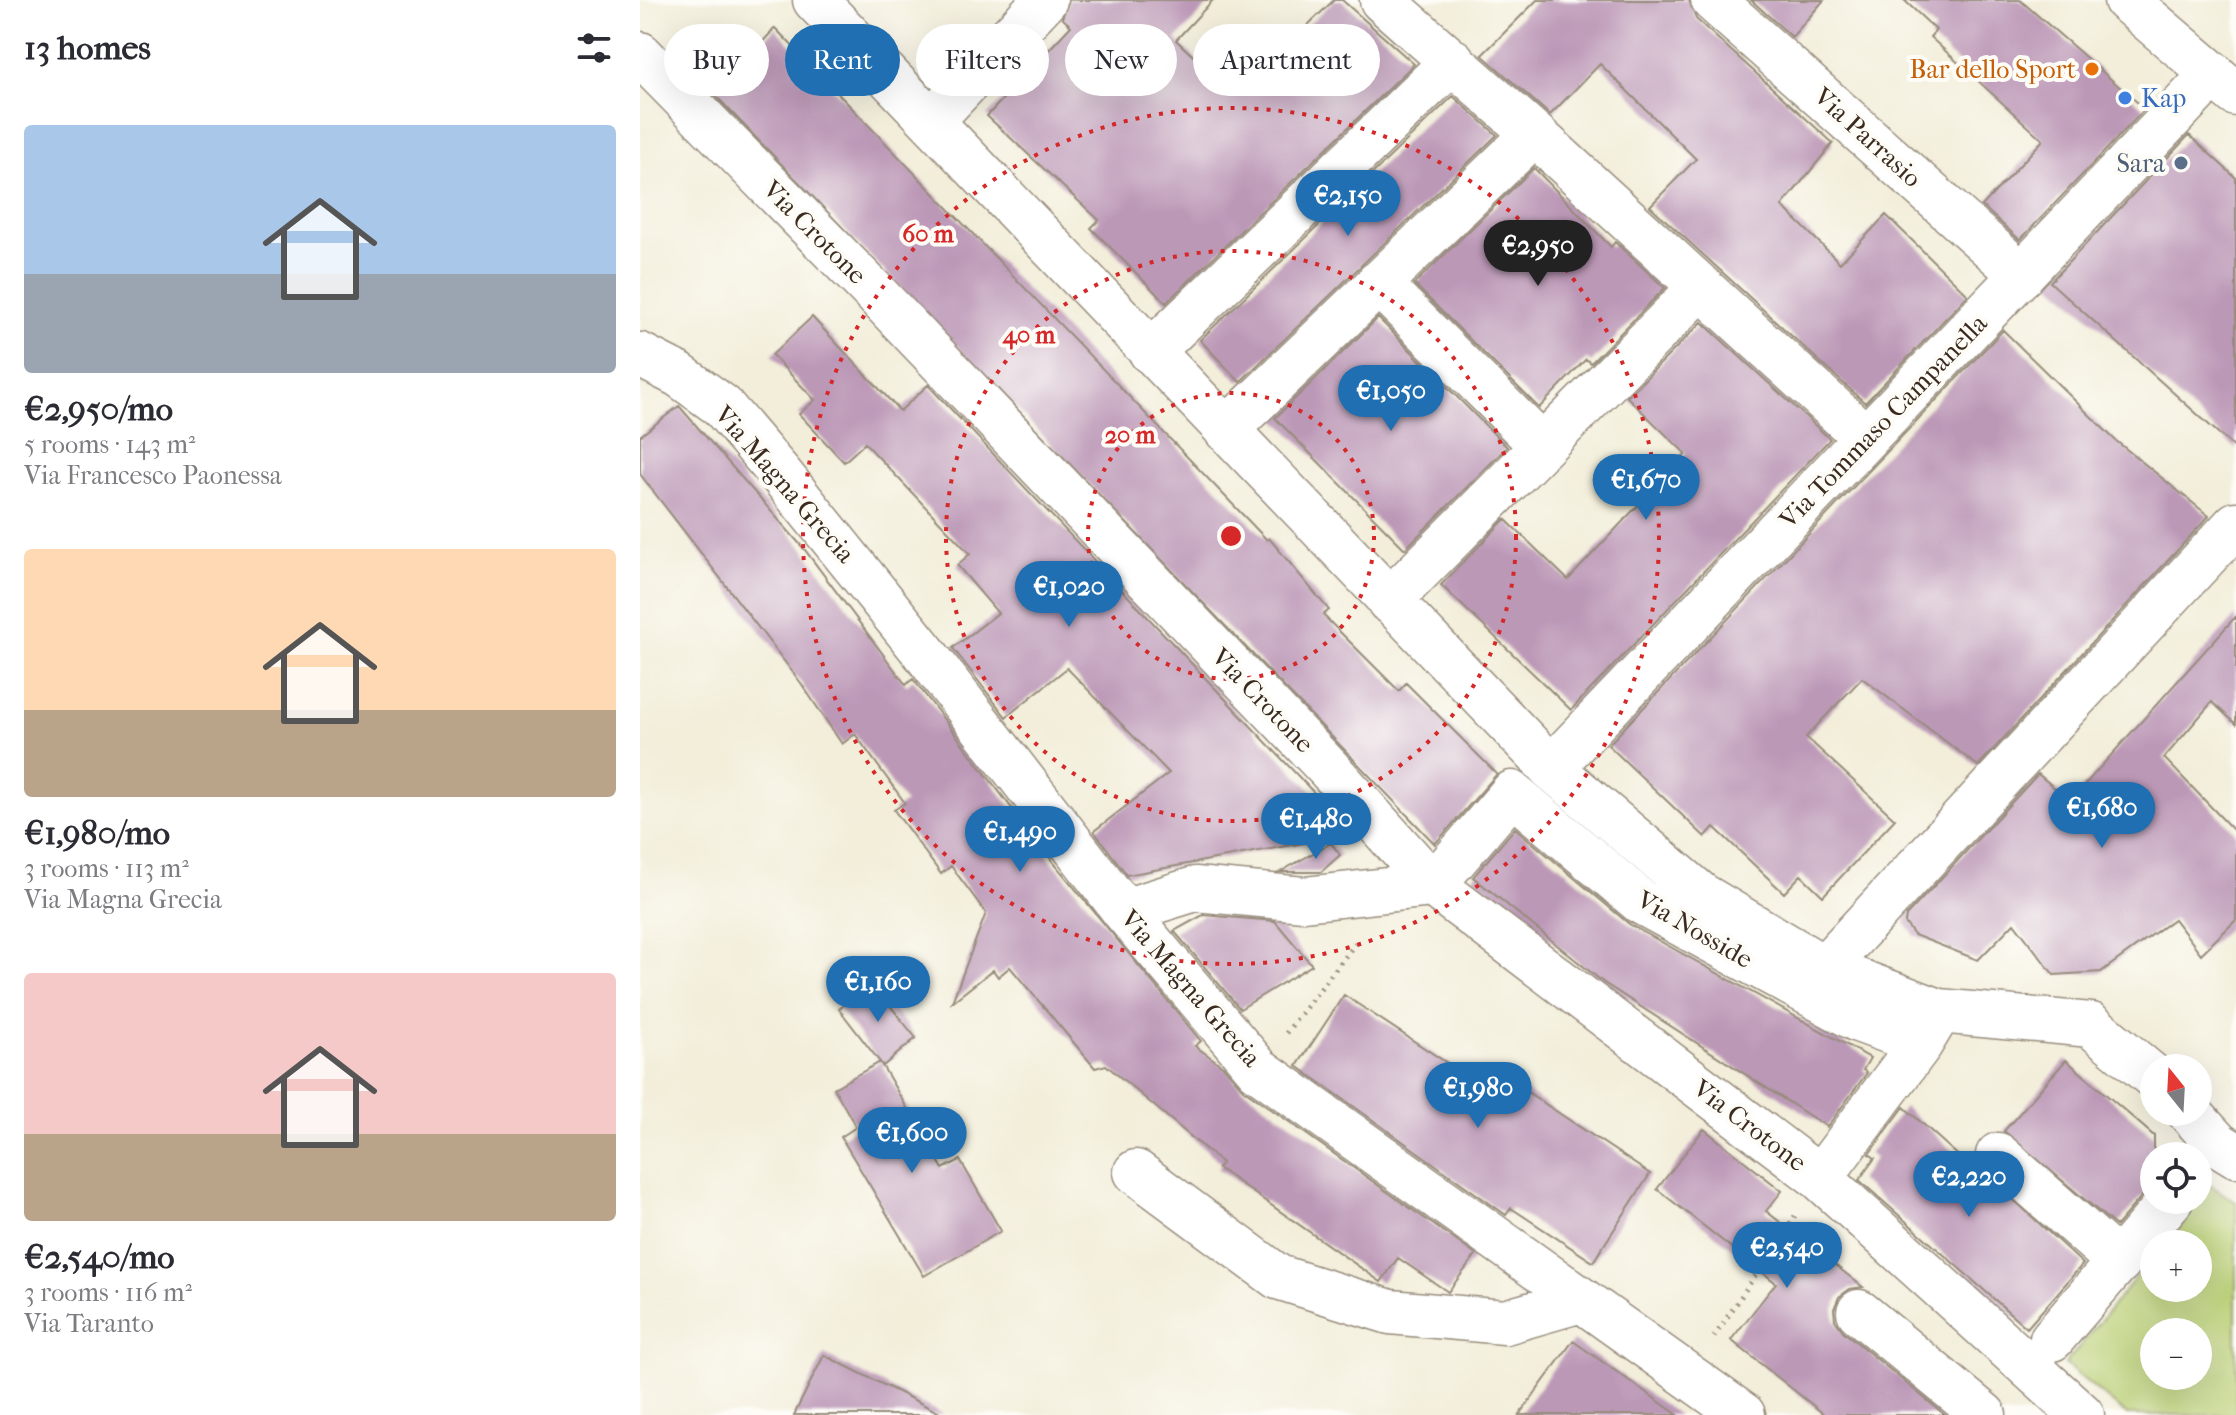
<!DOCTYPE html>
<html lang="en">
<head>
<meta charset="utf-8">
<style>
	body { margin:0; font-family:"IM FELL French Canon",serif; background:#f7f7f7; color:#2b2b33; height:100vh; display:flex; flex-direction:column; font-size:30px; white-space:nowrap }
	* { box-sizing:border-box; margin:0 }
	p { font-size:26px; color:#7c7c81 }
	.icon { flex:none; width:44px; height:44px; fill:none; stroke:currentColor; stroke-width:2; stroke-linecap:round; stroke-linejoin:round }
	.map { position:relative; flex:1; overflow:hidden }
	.sheet { display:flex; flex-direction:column; background:#fff; width:640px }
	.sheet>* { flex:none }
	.guide { position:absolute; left:24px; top:24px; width:760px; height:72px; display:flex; gap:16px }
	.needle { width:52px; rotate:342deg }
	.controls { position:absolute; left:1500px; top:1054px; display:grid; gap:16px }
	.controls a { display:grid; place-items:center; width:72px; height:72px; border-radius:50%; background:#fff; box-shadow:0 8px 32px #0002; font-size:40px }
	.price { position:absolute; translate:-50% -68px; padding:0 18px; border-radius:28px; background:#1f6fb2; color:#fff; font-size:26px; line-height:52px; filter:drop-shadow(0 2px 4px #0008) }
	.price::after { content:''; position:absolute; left:50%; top:48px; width:24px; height:18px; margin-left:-12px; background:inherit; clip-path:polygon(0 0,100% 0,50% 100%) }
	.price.active { background:#222; color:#fff }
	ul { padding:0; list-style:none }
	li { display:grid; align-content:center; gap:16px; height:424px; padding:0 24px }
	li span { display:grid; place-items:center; height:248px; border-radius:8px; color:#555 }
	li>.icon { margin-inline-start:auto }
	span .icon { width:144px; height:144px; fill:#fffc; stroke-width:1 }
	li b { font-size:34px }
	h2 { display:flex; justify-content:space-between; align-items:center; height:96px; padding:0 24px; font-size:34px }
	.chip { padding:0 28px; border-radius:36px; background:#fff; box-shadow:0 8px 32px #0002; font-size:28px; line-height:72px }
	.chip.active { background:#1f6fb2; color:#fff }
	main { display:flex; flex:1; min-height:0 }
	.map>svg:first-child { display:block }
	.green { fill:#b8ce72; stroke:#7a7c48; stroke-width:2; fill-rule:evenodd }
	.building { fill:#bc98b7 }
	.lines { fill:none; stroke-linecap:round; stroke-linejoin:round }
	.street-casing { stroke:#978c7c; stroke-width:47 }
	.primary-casing { stroke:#978c7c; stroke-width:47 }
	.path { stroke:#978c7c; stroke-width:5; stroke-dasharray:2 6; stroke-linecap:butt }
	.street { stroke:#fff; stroke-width:44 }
	.primary { stroke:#fff; stroke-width:44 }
	.ring { fill:none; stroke:#d62828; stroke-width:4; stroke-dasharray:4 8 }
	.food-dot { fill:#e8710a; stroke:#fdfcf7; stroke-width:3 }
	.shop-dot { fill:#3f7fe0; stroke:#fdfcf7; stroke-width:3 }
	.service-dot { fill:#5c6f8a; stroke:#fdfcf7; stroke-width:3 }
	.labels { text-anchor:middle; stroke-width:8; stroke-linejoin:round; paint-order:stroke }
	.food-label { font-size:26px; fill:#c56008; stroke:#fdfcf7; text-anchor:end }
	.shop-label { font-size:26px; fill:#366cbe; stroke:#fdfcf7; text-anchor:start }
	.street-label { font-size:26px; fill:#3b2a1e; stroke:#fdfcf7 }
	.service-label { font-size:26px; fill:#4e5e75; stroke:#fdfcf7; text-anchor:end }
	.centre { fill:#d62828; stroke:#fdfcf7; stroke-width:4 }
	.ring-label { font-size:24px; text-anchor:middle; font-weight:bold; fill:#d62828; stroke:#fdfcf7; stroke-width:8; stroke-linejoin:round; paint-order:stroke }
</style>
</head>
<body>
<main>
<section class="sheet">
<h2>13 homes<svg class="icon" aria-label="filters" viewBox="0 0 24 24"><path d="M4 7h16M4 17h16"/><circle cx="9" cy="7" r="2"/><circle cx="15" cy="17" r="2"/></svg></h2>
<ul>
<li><span style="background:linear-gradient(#a9c7e8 60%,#9aa5b1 0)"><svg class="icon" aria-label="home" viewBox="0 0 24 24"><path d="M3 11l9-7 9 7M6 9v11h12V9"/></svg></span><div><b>€2,950/mo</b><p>5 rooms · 143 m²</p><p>Via Francesco Paonessa</p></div></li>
<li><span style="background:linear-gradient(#ffd9b3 65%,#b9a48a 0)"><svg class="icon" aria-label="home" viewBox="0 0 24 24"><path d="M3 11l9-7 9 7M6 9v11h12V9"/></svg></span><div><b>€1,980/mo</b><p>3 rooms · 113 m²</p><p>Via Magna Grecia</p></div></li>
<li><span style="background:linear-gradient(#f6c9c9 65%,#b9a48a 0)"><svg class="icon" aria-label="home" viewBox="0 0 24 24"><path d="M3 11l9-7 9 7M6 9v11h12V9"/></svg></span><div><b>€2,540/mo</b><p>3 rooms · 116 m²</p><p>Via Taranto</p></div></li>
</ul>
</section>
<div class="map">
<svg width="1596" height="1415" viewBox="0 0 1596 1415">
	<rect width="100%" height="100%" fill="#fdfcf7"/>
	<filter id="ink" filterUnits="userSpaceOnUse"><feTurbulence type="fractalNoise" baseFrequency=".0125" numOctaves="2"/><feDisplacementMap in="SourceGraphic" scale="16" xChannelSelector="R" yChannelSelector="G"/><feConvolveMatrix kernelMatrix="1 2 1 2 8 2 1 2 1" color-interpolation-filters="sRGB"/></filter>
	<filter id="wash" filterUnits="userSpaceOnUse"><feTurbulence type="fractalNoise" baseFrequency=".006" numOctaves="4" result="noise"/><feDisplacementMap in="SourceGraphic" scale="32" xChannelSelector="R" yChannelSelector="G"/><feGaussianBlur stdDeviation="1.8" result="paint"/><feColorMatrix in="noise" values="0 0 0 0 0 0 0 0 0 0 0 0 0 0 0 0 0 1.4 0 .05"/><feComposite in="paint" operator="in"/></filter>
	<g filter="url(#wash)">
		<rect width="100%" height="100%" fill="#f3eeda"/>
		<path class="green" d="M1570 1185 1596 1202V1415H1487L1425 1364 1514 1255V1288H1558V1244H1523ZM1514 1332H1558V1376H1514Z"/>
		<g id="blocks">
			<path class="building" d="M429 0H573L536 40 595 95 694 0H702L774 64 526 303 451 228 459 220 347 116 431 26 422 18Z
				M897 0H1049L1056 19 1193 143 1142 206 1200 263 1246 215 1328 295 1225 403 1010 206 1056 159 960 64 910 115 842 55Z
				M1111 0H1184L1152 37Z
				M1264 0H1380L1505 109 1380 240 1342 206 1403 140 1290 37 1296 30Z
				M135 28 627 540 629 538 689 610 683 615 759 691 766 683 857 774 795 844 75 95Z
				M813 96 857 135 600 382 560 340Z
				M1549 135 1596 178V449L1410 282Z
				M894 168 971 247 975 242 1025 288 951 363 946 359 899 408 774 284Z
				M172 317 260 411 288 385 713 834 487 875 454 831 529 773 427 668 366 717 313 648 358 613 317 565 330 554 225 443 204 462 159 414 175 400 132 355Z
				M738 318 867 447 765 549 635 418Z
				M1062 322 1190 439 931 710 801 585 865 519 928 580 1046 454 987 397Z
				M1363 330 1475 440 1569 516 1338 766 1222 678 1166 737 1255 819 1183 896 1161 875 1144 893 1074 827 1065 837 968 745Z
				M39 406 165 550 266 685 273 679 413 862 561 1041 555 1046 584 1067 603 1089 836 1255 808 1292 758 1258 741 1282 578 1168 582 1163 466 1065 455 1068 370 967 358 977 353 970 312 1002 346 913 311 866 301 874 254 810 265 803 215 734 202 744 161 683 0 474V436Z
				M1596 616V724L1572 702 1524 758 1596 833V920L1561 954 1534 919 1461 972 1414 975 1374 923 1338 960 1274 935 1265 923 1266 916 1398 774 1430 801Z
				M875 828 989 924 1230 1058 1223 1070 1227 1073 1187 1127 964 983 833 877Z
				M691 843 700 855 681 872H640Z
				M563 915 635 921 672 965 600 1009 534 931Z
				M232 983 276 1038 243 1066 199 1009Z
				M704 995 839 1084 856 1071 1010 1174 953 1262 871 1208 866 1215 657 1066Z
				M1426 1060 1514 1136V1182L1476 1226 1364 1131Z
				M240 1062 303 1169 320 1160 361 1231 284 1276 201 1137 216 1127 194 1088Z
				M1264 1107 1332 1168 1335 1164 1443 1264 1387 1328 1219 1180 1235 1158 1229 1154Z
				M1064 1129 1142 1191 1126 1211 1223 1287 1210 1289 1199 1297 1194 1309 1195 1320 1203 1331 1305 1415H1185L1091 1340 1136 1283 1017 1189Z
				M933 1341 1038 1415H879Z
				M184 1355 304 1415H154Z"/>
		</g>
	</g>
	<g filter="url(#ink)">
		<use href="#blocks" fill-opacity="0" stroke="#978c7c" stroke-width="2"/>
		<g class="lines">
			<defs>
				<path id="street" d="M175 0 911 768 1061 895 1184 968 1299 1011 1451 1025 1514 1077
					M742 0 894 134 1226 438
					M1073 0 1382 275
					M0 54 234 292 689 769 793 885 1180 1178 1442 1415
					M293 119 405 0
					M738 283 902 446
					M511 352 813 61
					M0 355 39 375 82 406 141 475 287 656 484 911 618 1069 1103 1415
					M586 430 894 134
					M749 601 1061 287
					M911 768 1573 74
					M484 911 555 889 664 899 793 885 872 793 1001 902 1218 1020 1281 1043
					M1184 968 1596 524
					M1549 1112 1578 1144 1596 1155
					M1358 1155 1479 1262
					M496 1172 638 1277 750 1312 865 1322 941 1300
					M1180 1178 1281 1043 1296 1018
					M1219 1312 1344 1415
					M1412 1339 1531 1200"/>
				<path id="primary" d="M1486 0 1596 94"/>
			</defs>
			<use href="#street" class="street-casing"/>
			<use href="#primary" class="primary-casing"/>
			<path class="path" d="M646 1033 718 940
				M1074 1337 1155 1216"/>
			<use href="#street" class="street"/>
			<use href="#primary" class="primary"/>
		</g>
	</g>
	<g class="ring">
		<circle cx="591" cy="536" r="143"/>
		<circle cx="591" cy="536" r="285"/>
		<circle cx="591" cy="536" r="428"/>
	</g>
	<circle class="food-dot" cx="1452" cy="69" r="8"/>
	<circle class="shop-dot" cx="1485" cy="98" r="8"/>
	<circle class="service-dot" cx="1541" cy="163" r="8"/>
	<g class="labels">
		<g class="food-label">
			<text x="1436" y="78">Bar dello Sport</text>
		</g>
		<g class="shop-label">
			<text x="1501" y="107">Kap</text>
		</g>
		<g class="street-label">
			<text transform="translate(1228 137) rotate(42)" y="9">Via Parrasio</text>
			<text transform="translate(175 232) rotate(45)" y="9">Via Crotone</text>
			<text transform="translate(1243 421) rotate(-46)" y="9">Via Tommaso Campanella</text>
			<text transform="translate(145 484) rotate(49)" y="9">Via Magna Grecia</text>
			<text transform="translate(623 700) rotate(46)" y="9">Via Crotone</text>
			<text transform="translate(1055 929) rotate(30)" y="9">Via Nosside</text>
			<text transform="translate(551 988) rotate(49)" y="9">Via Magna Grecia</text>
			<text transform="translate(1110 1125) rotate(37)" y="9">Via Crotone</text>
		</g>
		<g class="service-label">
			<text x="1525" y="172">Sara</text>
		</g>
	</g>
	<circle cx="591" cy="536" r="12" class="centre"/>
	<g class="ring-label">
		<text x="288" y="242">60 m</text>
		<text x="389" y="343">40 m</text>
		<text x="490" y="443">20 m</text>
	</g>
</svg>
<div class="controls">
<a><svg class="needle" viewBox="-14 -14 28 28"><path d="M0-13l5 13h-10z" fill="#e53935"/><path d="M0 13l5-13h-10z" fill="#7c7c81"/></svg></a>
<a><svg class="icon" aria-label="locate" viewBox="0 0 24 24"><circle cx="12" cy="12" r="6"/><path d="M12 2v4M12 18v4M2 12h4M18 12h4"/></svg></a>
<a>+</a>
<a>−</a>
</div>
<b class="price" style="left:708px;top:238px">€2,150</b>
<b class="price active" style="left:898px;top:288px">€2,950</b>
<b class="price" style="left:751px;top:433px">€1,050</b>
<b class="price" style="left:1006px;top:522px">€1,670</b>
<b class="price" style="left:429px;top:629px">€1,020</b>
<b class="price" style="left:1462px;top:850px">€1,680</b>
<b class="price" style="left:676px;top:861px">€1,480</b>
<b class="price" style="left:380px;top:874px">€1,490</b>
<b class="price" style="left:238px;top:1024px">€1,160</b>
<b class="price" style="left:838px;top:1130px">€1,980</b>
<b class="price" style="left:272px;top:1175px">€1,600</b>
<b class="price" style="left:1329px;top:1219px">€2,220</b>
<b class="price" style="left:1147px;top:1290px">€2,540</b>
<div class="guide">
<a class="chip">Buy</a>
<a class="chip active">Rent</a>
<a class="chip">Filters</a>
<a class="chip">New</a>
<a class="chip">Apartment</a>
</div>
</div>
</main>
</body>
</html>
